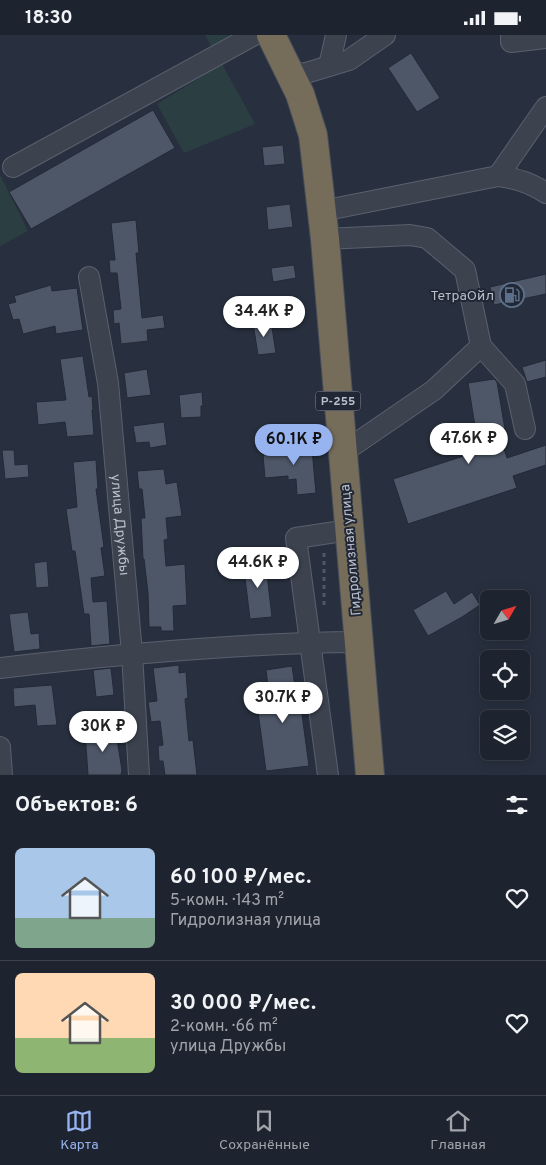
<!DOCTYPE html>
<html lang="ru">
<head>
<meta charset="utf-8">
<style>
	body { margin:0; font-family:Overpass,sans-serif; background:#2b303b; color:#f1f3f6; height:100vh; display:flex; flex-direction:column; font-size:19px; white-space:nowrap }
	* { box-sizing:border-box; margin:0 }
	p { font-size:16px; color:#a1a4aa }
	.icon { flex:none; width:28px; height:28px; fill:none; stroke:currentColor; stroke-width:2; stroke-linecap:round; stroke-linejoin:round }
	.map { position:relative; height:740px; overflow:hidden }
	.panel { display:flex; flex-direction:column; background:#1e242f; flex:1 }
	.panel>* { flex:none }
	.needle { width:32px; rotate:51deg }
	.fabs { position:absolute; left:480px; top:555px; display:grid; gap:10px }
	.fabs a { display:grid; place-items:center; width:50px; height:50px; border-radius:8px; background:#1e242f; box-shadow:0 2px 12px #0003,0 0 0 1px #3c414b; font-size:25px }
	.price { position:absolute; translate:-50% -42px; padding:0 11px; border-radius:18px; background:#fff; color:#222; font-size:16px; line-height:32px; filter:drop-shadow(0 1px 2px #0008) }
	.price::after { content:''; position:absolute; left:50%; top:30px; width:15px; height:11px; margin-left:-8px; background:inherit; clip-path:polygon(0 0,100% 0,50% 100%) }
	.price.active { background:#97b3f0; color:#111 }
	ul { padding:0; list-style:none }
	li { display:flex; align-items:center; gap:15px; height:125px; padding:0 15px }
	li+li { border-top:1px solid #3c414b }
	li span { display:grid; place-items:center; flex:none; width:140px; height:100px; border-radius:8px; color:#555 }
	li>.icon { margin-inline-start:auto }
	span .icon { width:60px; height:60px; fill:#fffc; stroke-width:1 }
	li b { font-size:21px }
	h2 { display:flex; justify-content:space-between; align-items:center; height:60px; padding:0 15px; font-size:21px }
	.status { display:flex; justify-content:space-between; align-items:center; height:35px; padding:0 25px; background:#1e242f; direction:ltr }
	.status svg { height:14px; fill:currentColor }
	.tabs { display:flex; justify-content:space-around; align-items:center; height:70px; border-top:1px solid #3c414b; background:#1e242f; font-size:14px; color:#a1a4aa }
	.tabs a { display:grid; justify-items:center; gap:2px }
	.tabs .active { color:#97b3f0 }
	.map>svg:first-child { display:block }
	.green { fill:#2b3e41 }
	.building { fill:#4e5768; stroke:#232936 }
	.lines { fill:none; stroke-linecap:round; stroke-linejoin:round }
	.minor-casing { stroke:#5a606d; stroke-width:22 }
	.highway-casing { stroke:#474d5a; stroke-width:30 }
	.path { stroke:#4a5b5f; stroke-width:3; stroke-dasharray:4 4; stroke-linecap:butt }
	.minor { stroke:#3c434f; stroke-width:20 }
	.highway { stroke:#756c5a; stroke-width:28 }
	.labels { text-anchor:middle; stroke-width:4; stroke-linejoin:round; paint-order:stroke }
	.shield { fill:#212734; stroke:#8b919d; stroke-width:1 }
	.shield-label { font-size:12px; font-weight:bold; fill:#b8beca }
	.poi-label { font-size:14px; fill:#b8beca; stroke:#212734; text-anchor:end }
	.street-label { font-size:14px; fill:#b8beca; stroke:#212734 }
</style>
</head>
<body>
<div class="status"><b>18:30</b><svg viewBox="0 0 49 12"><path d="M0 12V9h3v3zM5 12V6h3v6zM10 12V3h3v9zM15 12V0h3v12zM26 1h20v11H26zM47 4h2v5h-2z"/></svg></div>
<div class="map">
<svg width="546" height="740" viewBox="0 0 546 740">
	<rect width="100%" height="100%" fill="#28303f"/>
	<path class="green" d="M205 0H231L213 14Z
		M222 29 255 89 184 118 157 69Z
		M0 140 28 196 0 211Z"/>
	<path class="building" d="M411 18 440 63 417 77 388 33Z
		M153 75 175 113 31 194 9 157Z
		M283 110 285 129 264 131 262 112Z
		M290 169 293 192 268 195 266 172Z
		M136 185 139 218H136L142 283 163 280 165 293 147 295 148 306 121 309 119 288 114 289 113 275 121 274 117 238H110L109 225H115L111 188Z
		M294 230 296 243 273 247 271 233Z
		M546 239V259L494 270 490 252Z
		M51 250 52 256 77 253 83 295 56 299 55 291 23 299 19 284 13 285 8 269 16 267 14 261Z
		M271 286 276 318 258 320 253 288Z
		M83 321 89 362 92 361 93 374 92 375 94 400 67 402 65 387 38 390 36 367 66 365 60 324Z
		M546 325V342L527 347 522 332Z
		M147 334 151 360 127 363 124 338Z
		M494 344 497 347 505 394 498 395 507 423 546 410V430L513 441 517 453 408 489 393 444 479 416 468 348Z
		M202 357 203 371H201V382L181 383 179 360Z
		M164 387 167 410 150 413 149 407 136 408 133 391Z
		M311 403 316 458 297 460 296 444 288 445V441L265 443 263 420 293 417 292 405Z
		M2 415H14L15 430 28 429 29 442 5 444Z
		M96 425 98 454H96L104 512 101 513 105 541 91 543 93 567 107 566 110 609 91 611 89 579H84L75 516H72L66 474 77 472 73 427Z
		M164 434 166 449 177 447 182 481 166 483 168 504 164 505 166 531 185 529 187 570 173 571 174 596H161V592H149L148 558 144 524H143L141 483H145L142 454H139L137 436Z
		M265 523 272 582 250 584 243 526Z
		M47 526 49 552 36 553 34 528Z
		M446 556 454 569 472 557 480 570 462 582 428 601 413 575Z
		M28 577 31 599 39 598 40 614 14 617 9 579Z
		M179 630V638L186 637 188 663 185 664 189 706 193 705 197 740H165L163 726H159L158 711 163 710 160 686 151 687 148 667 157 666 153 633Z
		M292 631 298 672H301L309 731 266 736 258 677 271 676 266 635Z
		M111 633 114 660 96 662 93 635Z
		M52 650 57 690 37 691 35 670 14 672 13 653Z
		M115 692 122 735 121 740H88L85 697Z"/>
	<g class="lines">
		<defs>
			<g id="minor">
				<path d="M511 0V7L546 3"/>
				<path d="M329 31 336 0"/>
				<path d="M291 39 306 38 349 25 385 0"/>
				<path d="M13 132 254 0"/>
				<path d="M498 141 546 72"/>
				<path d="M322 176 498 141C516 143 531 148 546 158"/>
				<path d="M325 204 410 200 427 203 465 235 481 311 434 355 342 418"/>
				<path id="s1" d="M89 242 108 348 132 618 139 740"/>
				<path d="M481 311 515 349 525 394"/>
				<path d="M0 633C119 619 238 608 358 607"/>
				<path d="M0 712 2 740"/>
				<path d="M328 740 296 503 349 495"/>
			</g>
			<path id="highway" d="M271 0 300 59 313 100 325 204 370 740"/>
		</defs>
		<use href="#minor" class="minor-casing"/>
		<use href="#highway" class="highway-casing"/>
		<path class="path" d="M324 570V516"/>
		<use href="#minor" class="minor"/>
		<use href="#highway" class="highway"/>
	</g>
	<defs>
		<symbol id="fuel-ring" viewBox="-11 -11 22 22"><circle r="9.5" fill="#212734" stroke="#5c6f8a" stroke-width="1.5"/><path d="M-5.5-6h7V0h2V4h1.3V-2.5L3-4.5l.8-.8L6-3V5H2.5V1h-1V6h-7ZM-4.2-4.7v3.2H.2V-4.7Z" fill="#5c6f8a"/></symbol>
	</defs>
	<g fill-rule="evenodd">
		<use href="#fuel-ring" x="498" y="246" width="28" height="28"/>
	</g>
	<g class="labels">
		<rect class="shield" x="315.5" y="356.5" width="45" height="19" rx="4"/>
		<g class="shield-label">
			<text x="338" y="370">Р-255</text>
		</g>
		<g class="poi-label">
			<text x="494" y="265">ТетраОйл</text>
		</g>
		<g class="street-label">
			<text dy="5" stroke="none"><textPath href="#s1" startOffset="250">улица Дружбы</textPath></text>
			<text transform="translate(350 515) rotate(-95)" y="5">Гидролизная улица</text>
		</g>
	</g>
</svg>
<div class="fabs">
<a><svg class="needle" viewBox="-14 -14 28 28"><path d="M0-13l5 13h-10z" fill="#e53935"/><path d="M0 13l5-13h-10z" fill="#a1a4aa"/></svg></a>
<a><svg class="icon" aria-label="locate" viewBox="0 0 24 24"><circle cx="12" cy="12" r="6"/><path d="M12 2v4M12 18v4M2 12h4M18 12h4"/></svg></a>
<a><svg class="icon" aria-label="layers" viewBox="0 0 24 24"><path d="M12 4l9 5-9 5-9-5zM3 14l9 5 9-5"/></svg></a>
</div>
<b class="price" style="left:264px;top:303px">34.4K ₽</b>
<b class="price" style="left:469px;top:430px">47.6K ₽</b>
<b class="price active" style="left:294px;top:431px">60.1K ₽</b>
<b class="price" style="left:258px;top:554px">44.6K ₽</b>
<b class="price" style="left:283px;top:689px">30.7K ₽</b>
<b class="price" style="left:103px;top:718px">30K ₽</b>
</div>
<section class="panel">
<h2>Объектов: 6<svg class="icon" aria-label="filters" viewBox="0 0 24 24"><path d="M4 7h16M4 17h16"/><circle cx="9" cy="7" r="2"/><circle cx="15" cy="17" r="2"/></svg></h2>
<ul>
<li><span style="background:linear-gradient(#a9c7e8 70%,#7fa58c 0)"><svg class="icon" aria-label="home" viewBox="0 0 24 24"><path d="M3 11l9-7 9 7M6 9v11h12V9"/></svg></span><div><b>60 100 ₽/мес.</b><p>5-комн. · 143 m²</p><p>Гидролизная улица</p></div><svg class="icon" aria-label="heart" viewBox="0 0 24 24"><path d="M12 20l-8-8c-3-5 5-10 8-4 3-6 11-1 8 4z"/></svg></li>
<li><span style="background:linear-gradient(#ffd9b3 65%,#8fb573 0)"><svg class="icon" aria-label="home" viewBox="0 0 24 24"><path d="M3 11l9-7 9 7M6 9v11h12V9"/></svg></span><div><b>30 000 ₽/мес.</b><p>2-комн. · 66 m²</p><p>улица Дружбы</p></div><svg class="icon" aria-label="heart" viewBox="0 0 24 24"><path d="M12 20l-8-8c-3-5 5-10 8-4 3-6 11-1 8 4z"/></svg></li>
</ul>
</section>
<nav class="tabs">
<a class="active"><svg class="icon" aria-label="map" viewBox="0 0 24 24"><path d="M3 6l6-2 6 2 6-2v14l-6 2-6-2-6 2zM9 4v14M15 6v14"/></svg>Карта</a>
<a><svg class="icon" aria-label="saved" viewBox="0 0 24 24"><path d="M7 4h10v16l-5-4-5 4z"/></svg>Сохранённые</a>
<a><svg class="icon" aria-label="home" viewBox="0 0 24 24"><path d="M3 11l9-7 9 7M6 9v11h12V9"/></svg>Главная</a>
</nav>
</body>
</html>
